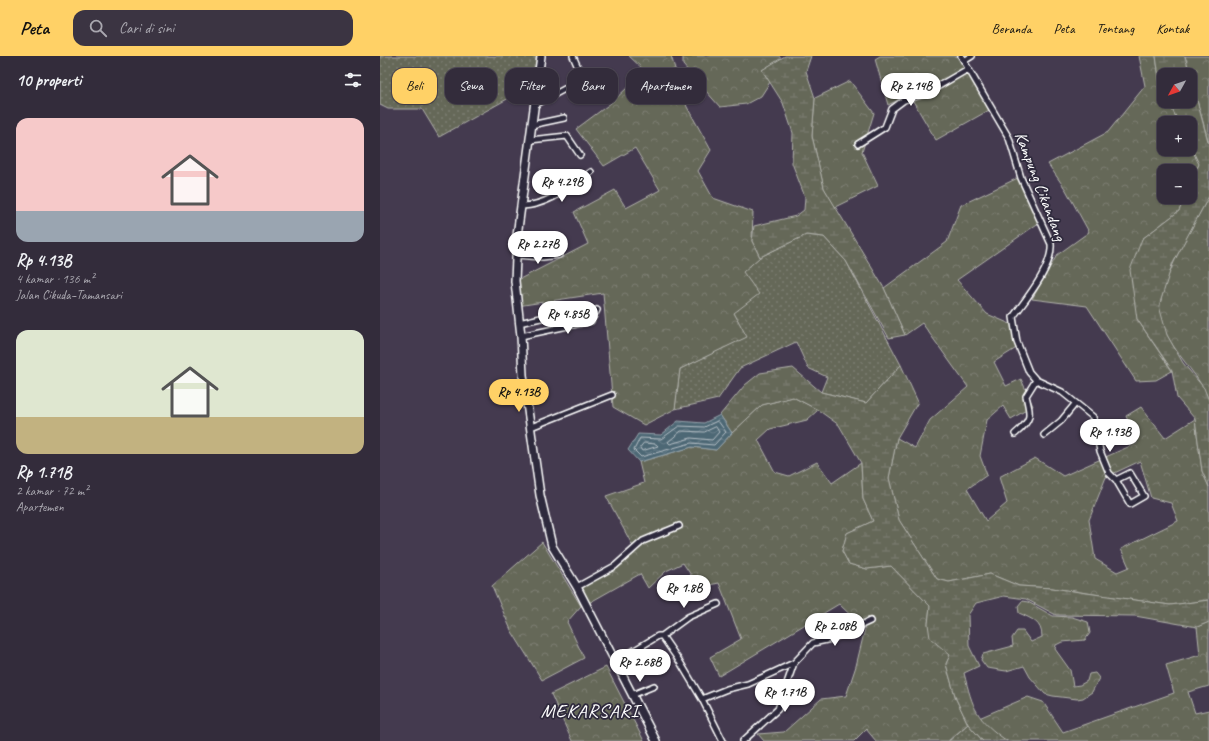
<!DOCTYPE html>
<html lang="id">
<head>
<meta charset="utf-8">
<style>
	body { margin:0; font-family:Caveat,sans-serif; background:#3b3442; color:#f1f3f6; height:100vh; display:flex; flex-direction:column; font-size:15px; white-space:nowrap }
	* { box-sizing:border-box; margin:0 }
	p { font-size:13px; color:#a9a7af }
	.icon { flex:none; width:22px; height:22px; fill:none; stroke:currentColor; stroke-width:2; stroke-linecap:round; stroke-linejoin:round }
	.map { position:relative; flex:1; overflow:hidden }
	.drawer { display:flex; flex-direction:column; background:#332c3b; width:380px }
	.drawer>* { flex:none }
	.top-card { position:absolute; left:12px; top:12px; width:380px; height:36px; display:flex; gap:8px }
	.needle { width:26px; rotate:230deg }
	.tools { position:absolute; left:777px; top:12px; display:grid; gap:8px }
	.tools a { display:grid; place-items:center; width:40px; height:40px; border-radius:8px; background:#332c3b; box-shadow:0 1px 3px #0004,0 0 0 1px #4e4855; font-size:20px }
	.price { position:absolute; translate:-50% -34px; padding:0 9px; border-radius:14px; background:#fff; color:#222; font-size:13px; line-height:26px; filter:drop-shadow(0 1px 2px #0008) }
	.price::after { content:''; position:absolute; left:50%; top:24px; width:12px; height:9px; margin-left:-6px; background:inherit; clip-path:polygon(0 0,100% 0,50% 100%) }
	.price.active { background:#ffd166; color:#111 }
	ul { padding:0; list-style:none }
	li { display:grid; align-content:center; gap:8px; height:212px; padding:0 16px }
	li span { display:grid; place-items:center; height:124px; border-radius:12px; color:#555 }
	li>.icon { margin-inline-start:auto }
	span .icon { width:72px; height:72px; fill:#fffc; stroke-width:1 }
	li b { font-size:17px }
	h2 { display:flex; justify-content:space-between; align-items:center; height:48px; padding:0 16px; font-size:17px }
	.pill { padding:0 14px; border-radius:12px; background:#332c3b; box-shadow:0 1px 3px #0004,0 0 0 1px #4e4855; font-size:14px; line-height:36px }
	.pill.active { background:#ffd166; color:#111 }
	header { display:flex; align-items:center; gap:24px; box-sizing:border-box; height:56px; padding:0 20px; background:#ffd166; color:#111 }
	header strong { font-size:19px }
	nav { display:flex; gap:22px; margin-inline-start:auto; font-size:14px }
	.search { width:280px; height:36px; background:#3b3442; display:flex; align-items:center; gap:10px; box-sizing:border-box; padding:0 14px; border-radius:12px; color:#a9a7af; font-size:15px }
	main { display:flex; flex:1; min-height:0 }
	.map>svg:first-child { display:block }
	.grass { fill:url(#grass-dots); stroke:#b2b3ac }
	.forest { fill:url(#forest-crowns); stroke:#b2b3ac; fill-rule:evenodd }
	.wetland { fill:url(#wetland-marsh); stroke:#b2b3ac }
	.water { fill:url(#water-waves); stroke:#94a4ac }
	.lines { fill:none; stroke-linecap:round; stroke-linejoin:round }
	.shore { stroke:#b8c2c8; stroke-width:1 }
	.street-casing { stroke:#fff; stroke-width:8 }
	.secondary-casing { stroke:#fff; stroke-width:10 }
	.street { stroke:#2f2a3d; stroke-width:5 }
	.secondary { stroke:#2f2a3d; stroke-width:7 }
	.labels { text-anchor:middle; stroke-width:3.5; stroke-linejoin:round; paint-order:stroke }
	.street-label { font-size:17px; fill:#fff; stroke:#2f2a3d }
	.quarter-label { font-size:19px; letter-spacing:1px; fill:#fff; stroke:#2f2a3d }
</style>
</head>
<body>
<header>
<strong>Peta</strong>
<div class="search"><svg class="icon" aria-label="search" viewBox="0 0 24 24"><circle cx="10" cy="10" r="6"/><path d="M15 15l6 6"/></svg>Cari di sini</div>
<nav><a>Beranda</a><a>Peta</a><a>Tentang</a><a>Kontak</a></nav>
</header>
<main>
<section class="drawer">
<h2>10 properti<svg class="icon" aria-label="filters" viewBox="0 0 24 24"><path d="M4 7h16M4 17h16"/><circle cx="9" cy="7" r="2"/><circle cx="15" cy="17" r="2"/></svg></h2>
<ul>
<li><span style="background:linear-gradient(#f6c9c9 75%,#9aa5b1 0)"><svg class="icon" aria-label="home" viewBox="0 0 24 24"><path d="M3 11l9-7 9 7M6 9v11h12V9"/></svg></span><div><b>Rp 4.13B</b><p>4 kamar · 136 m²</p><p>Jalan Cikuda–Tamansari</p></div></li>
<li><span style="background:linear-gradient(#dfe7d0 70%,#c2b280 0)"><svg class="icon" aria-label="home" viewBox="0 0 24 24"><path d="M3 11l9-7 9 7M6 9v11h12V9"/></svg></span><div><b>Rp 1.71B</b><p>2 kamar · 72 m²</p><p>Apartemen</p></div></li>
</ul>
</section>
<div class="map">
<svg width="829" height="685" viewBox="0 0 829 685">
	<defs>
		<pattern id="grass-dots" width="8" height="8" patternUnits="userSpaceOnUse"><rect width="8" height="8" fill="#656759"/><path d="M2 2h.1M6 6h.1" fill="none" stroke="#7c7e72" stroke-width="1.8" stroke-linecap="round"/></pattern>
		<pattern id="forest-crowns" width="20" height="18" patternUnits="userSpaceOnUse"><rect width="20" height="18" fill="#656759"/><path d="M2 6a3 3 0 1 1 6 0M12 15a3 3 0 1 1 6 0" fill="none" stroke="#7c7e72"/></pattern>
		<pattern id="wetland-marsh" width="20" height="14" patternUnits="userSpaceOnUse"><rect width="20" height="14" fill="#656759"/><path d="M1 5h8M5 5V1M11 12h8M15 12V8" fill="none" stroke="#7c7e72"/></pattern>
		<pattern id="water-waves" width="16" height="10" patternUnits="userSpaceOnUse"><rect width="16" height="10" fill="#4d6775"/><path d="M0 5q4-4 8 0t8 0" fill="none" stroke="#687e8a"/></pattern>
	</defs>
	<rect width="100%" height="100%" fill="#443a4f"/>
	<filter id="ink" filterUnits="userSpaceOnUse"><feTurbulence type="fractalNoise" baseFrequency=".025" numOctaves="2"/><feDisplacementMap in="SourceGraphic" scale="8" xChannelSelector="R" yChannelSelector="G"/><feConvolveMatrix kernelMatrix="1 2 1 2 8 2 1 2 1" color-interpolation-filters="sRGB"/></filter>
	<g filter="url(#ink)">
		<path class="grass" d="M0 0H161L156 27 59 81 42 53H8L0 49Z
			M426 179 444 181 466 205 521 309 486 347 441 336 447 321 428 312 416 286 360 312 338 343 295 353 300 313 366 281 354 257 363 215 380 201Z
			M588 668 603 685H569Z"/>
		<path class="forest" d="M249 0H291L307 51 331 94 318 115 333 142 373 156 372 185 380 201 363 216 379 238 354 257 367 281 300 313 295 353 264 369 233 351 223 237 137 250 134 226 208 188 194 156 235 134 246 152 280 134 255 92 224 110 196 73 231 47 265 15Z
			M303 0H399L401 3 382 14 390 26 381 40 366 48 340 51 303 9Z
			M500 0H580L611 53 556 84 533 45 546 37 536 19 517 29 518 44 508 49 495 3Z
			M759 0H776L780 29 784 37V45H788L799 67H784V93H810V89L819 108 810 129V115H784V141H805L799 155 762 183 757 263 792 315 776 324 756 325 707 250 652 243 677 199 709 176 686 134 668 108 728 76 765 30Z
			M805 0H829V88Z
			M470 25 494 57 482 96 498 130 455 151 444 132 432 80 435 42Z
			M642 120 648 143 660 166 577 224 607 258 635 270 638 291 614 306 626 330 641 323 653 350 631 363 623 350 607 364 600 400 607 419 587 433 606 465 627 447 619 421 655 402 683 420 757 387 746 360 761 351 785 382 815 363 822 415 829 431V544L790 549 672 532 639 530 610 518 569 526 557 523 519 464 509 422 517 382 535 392 550 364 588 331 542 267 525 279 504 232 567 186 581 149ZM760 405 771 442 791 447 798 465 741 493 749 511 737 516 715 503 709 464 726 421Z
			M829 140V345C821 321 800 304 788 281 784 274 778 256 780 249 787 210 811 175 829 140Z
			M413 341 438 354 427 364 390 373 378 384 395 416 409 420 437 406 452 427 481 407 483 443 493 465 467 477 462 495 469 508 487 513 511 510 550 550 548 568 570 599 566 608 576 643 588 668 568 685H496L486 673 474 685H384L378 678 404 676 441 643 466 640 476 610 485 573 459 548 339 620 330 601 361 583 339 527 319 531 303 507 286 515 268 532 260 518 207 548 196 530 256 496 226 440 264 427 259 406 312 391 336 394 352 377 382 349Z
			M162 486 201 550 187 566 204 602 162 624 131 574 112 530Z
			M642 545 648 546 673 560 692 561 708 566 710 577 705 584 682 586 676 589 675 593 690 614 693 630 700 629 707 625 709 618 715 617 719 622 712 636 703 642 697 643 673 640 665 638 650 621 644 610 626 615 607 612 601 604 603 598 633 590 632 582 637 575H643L651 586 662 581C662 566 652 563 639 557L638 550Z
			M829 566V630L808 636 815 657 829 654V685H627L611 674 599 662 648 641 663 646 683 676 794 637 786 609 820 599 817 571Z
			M226 611 264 685H192L171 638Z"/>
		<path class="wetland" d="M405 0H431L426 15 435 42 432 80 444 132 504 232 525 279 509 282 466 205 444 181 426 179 380 201 372 185 374 170 416 160 424 154 425 141 412 107 413 77 403 47 382 14Z
			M776 0H805L810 19H784V37L780 29Z
			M810 19 829 89V140L792 209 779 250 787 279 803 307 824 332 829 345V431L822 415 815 363 797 342 792 314 757 263 750 214 762 183 799 155 805 141H810V129L819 108 810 89V67H799L788 45H810Z
			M521 309 538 346 517 382 509 422 519 464 557 523 569 526 610 518 639 530 672 532 790 549 829 544V566L817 571 755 560 676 559 646 543 624 540 596 547 588 559 589 590 599 610 584 617C593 653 596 663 627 685H603L588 668 576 643 566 608 570 599 550 582 548 568 550 550 511 510 487 513 469 508 462 495 467 477 493 465 483 443 481 407 459 369 438 354 413 341 382 349 352 377 340 359 365 329 380 317 413 312 441 336 486 347Z"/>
		<path class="water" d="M340 359 352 377 336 394 312 391 259 406 248 394 258 378 281 379 298 365 324 367Z"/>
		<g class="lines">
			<path class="shore" d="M338 365 346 376 334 389 311 387 261 401 254 394 260 382 281 383 299 370 324 371Z
				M336 371 339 376 332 384 311 382 290 388 288 386 301 375 324 376Z
				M264 387 276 388 278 390 262 395 260 392Z"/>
			<defs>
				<path id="street" d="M581 0 629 82 641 122 671 188C673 211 646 243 633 261L637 286 649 316 656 324 682 336 713 361 720 395 729 417 736 424 750 448 764 440 750 417 736 424
					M584 5 592 0
					M155 49 203 23 193 0
					M151 69 184 62
					M150 84 187 80 200 99
					M478 88 505 71 512 53 524 44 545 38 588 13
					M142 150C169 149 189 131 211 116
					M136 199 162 201 179 199
					M139 267 178 258
					M141 280 211 265 217 254
					M151 371 232 339
					M635 378C652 364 651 360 646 340L656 324
					M664 379 681 365 695 348
					M197 531 235 510 263 485 299 470
					M282 580 308 561 338 548
					M235 606 278 580H282L300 606 322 643 347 633 368 628 414 607
					M252 639 274 630
					M322 643 343 685
					M363 685 398 653 414 607 433 587 451 583 490 565"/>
				<path id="secondary" d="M161 0 137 180 135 225 141 280 143 319 160 439 172 490 197 531 276 685"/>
			</defs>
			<use href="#street" class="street-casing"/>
			<use href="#secondary" class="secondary-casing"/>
			<use href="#street" class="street"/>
			<use href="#secondary" class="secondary"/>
		</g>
	</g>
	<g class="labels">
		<g class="street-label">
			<text transform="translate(661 130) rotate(69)" y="6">Kampung Cikandang</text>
		</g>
		<g class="quarter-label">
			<text x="210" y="661">MEKARSARI</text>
		</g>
	</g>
</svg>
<div class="tools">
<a><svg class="needle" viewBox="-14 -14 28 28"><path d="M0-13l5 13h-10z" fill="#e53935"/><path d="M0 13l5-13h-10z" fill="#a9a7af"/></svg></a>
<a>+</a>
<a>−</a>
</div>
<b class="price" style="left:531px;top:51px">Rp 2.14B</b>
<b class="price" style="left:182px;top:147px">Rp 4.29B</b>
<b class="price" style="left:158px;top:209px">Rp 2.27B</b>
<b class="price" style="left:188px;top:279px">Rp 4.85B</b>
<b class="price active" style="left:139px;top:357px">Rp 4.13B</b>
<b class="price" style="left:730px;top:397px">Rp 1.93B</b>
<b class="price" style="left:304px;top:553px">Rp 1.8B</b>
<b class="price" style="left:455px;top:591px">Rp 2.08B</b>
<b class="price" style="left:260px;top:627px">Rp 2.68B</b>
<b class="price" style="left:405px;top:657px">Rp 1.71B</b>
<div class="top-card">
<a class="pill active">Beli</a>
<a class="pill">Sewa</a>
<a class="pill">Filter</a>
<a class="pill">Baru</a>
<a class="pill">Apartemen</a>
</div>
</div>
</main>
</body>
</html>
